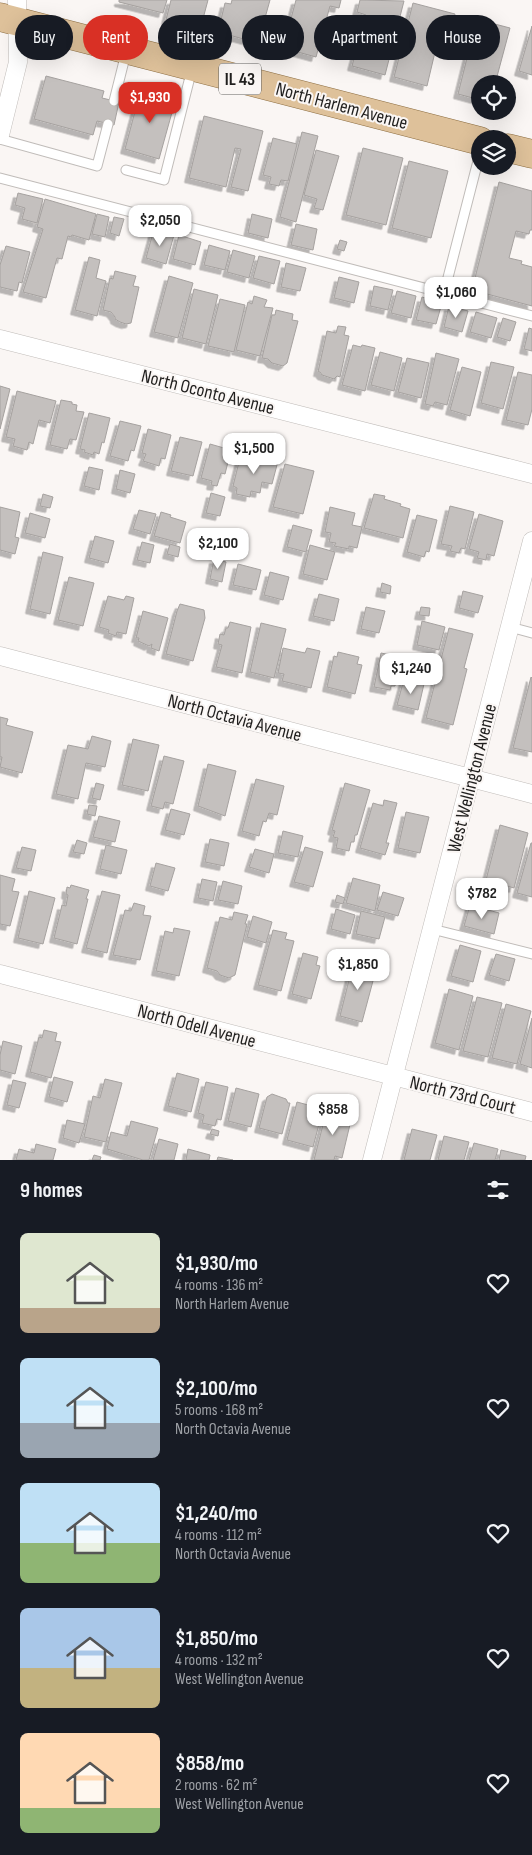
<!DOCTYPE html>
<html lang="en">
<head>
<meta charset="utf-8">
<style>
	body { margin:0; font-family:"Sofia Sans Condensed",sans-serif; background:#20242c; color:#f1f3f6; height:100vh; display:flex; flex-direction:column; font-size:19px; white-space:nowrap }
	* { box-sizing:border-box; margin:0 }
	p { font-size:16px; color:#9ea1a6 }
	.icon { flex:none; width:28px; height:28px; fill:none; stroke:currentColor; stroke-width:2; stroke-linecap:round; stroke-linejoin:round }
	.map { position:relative; height:1160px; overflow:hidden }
	.details { display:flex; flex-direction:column; background:#171b24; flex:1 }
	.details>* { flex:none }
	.hud { position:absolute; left:15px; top:15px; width:502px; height:45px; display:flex; gap:10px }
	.tools { position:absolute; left:471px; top:75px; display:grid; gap:10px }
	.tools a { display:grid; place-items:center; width:45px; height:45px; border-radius:50%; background:#171b24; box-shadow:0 5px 20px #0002; font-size:25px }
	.price { position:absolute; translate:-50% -42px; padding:0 11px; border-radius:10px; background:#fff; color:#222; font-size:16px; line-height:32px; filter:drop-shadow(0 1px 2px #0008) }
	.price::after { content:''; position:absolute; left:50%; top:30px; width:15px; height:11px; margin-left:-8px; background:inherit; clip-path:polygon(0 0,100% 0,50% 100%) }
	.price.current { background:#d93025; color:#fff }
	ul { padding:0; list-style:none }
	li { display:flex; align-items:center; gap:15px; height:125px; padding:0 20px }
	li span { display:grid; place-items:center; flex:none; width:140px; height:100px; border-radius:8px; color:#555 }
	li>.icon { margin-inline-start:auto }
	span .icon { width:60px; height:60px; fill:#fffc; stroke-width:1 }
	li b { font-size:21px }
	h2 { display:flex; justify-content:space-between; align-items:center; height:60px; padding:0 20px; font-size:21px }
	.chip { padding:0 18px; border-radius:22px; background:#171b24; box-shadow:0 5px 20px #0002; font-size:18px; line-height:45px }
	.chip.current { background:#d93025; color:#fff }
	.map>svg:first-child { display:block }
	.building { fill:#c4c0be; stroke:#a5a19f; filter:url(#shadow) }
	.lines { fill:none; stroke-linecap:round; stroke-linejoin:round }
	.lane-casing { stroke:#c0bcb9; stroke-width:11 }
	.street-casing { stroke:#c0bcb9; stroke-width:19 }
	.primary-casing { stroke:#8d6e42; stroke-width:29 }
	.lane { stroke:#fff; stroke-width:9 }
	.street { stroke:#fff; stroke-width:18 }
	.primary { stroke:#dec19a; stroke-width:28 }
	.labels { text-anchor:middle; stroke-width:4; stroke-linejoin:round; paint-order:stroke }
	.shield { fill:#faf6f4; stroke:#61605e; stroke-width:1 }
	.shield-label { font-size:18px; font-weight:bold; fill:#201f1e }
	.street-label { font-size:19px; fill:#201f1e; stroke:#faf6f4 }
</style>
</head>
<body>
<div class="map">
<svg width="532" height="1160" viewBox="0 0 532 1160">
	<defs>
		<filter id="shadow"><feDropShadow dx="-4.5" dy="4.5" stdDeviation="0" flood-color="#0004"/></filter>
	</defs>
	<rect width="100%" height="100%" fill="#faf6f4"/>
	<path class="building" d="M119 0H167L163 13 119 2Z
		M171 0H208L200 30 187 26V22L181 20 179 24 166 20Z
		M232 0H270L258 43 218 32 225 3 231 4Z
		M296 0H341L339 8 330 6 316 57 283 48Z
		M360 0 404 1 385 75 352 66 366 15 357 12Z
		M413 3 455 14 450 37 439 35 427 86 394 77Z
		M468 17 510 28 495 84H480V100L458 94 471 42 462 40Z
		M532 26V75L519 71Z
		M46 76 104 91 102 98 119 102 114 125 97 121 93 135 34 119Z
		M141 89 176 98 159 159 125 149Z
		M204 116 263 131 248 191 231 187 241 149 235 148 226 187 189 178Z
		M302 132 318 136 296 222 280 217Z
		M273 138 297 144 288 181 281 180 279 186 269 184 271 177 263 175Z
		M363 148 403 158 386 225 346 215Z
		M316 150 339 156 323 210 314 208 317 199 304 195Z
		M409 161 448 171 431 238 392 228Z
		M499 182 532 191V230H530L529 234 516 231 509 258 522 261 521 264 532 267V306L472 290Z
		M18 193 43 199 37 223 22 219 25 208 15 205Z
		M45 199 96 214 89 240 72 235 71 237 68 236 62 259 57 258 46 298 23 292 43 229 37 227Z
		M97 214 109 217 105 237 92 234Z
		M252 214 272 219 268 238 248 233Z
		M114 217 124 219 119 236 110 233Z
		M296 224 317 229 313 250 291 245Z
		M154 229 174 235 166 264 146 258Z
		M179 235 201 242 195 265 173 259Z
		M340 240 347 242 344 251 337 249Z
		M209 245 230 251 225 270 204 265Z
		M6 246 30 252 22 283 19 282 17 291 0 287V265Z
		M233 250 255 256 249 278 227 272Z
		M259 256 280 261 274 284 253 278Z
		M89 257 100 260 96 278 106 281 97 316 75 310Z
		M286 263 306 268 300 291 281 287Z
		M115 271 136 276 133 286 139 287 131 323 126 324 120 322 115 319V317L111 312 103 310 110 278 113 279Z
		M169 276 193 283 178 338 154 332Z
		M339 277 359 282 354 303 334 298Z
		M374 286 393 290 388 310 370 306Z
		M194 289 218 295 206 344 182 338Z
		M397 291 416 296 411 318 391 313Z
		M254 296 267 300 264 307 273 308 260 356 236 350 248 302 252 304Z
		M422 297 442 303 436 324 416 320Z
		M220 299 245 305 234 352 208 346Z
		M449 306 468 311 462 332 444 327Z
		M276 310 293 314 292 320 298 321 287 363 283 366 272 363 268 359 262 358 272 315H275Z
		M476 312 497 318 491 338 470 332Z
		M503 318 516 322 510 341 497 337Z
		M338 326 346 327 344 335 349 336 340 377 337 376 334 379 322 375 320 372H318L327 331 336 333Z
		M529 328 532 329V351L524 349Z
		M353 345 361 347 362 345 375 348 365 391 342 385Z
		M380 352 402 358 394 391 371 385Z
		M436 353 459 359 447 405 435 402 433 406 425 404Z
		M407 358 429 363 421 398 398 392Z
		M491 362 514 367 503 409 481 403Z
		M462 367 481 372 470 416 450 410Z
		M518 372 532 375V409L528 425 506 420Z
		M0 386 10 389 0 429Z
		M17 391 56 401 50 423 39 420 33 444 29 442 27 450 13 446 15 439 6 437Z
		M61 400 72 402V404L77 405 76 411 84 412 76 440 70 439 67 449 50 445Z
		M89 413 110 418 104 443 102 442 99 454 94 452 93 455 84 452 85 450 80 449Z
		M120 421 141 426 134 451 131 450 128 461 110 456Z
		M148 429 171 435 165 459 161 458 159 466 143 461 146 454 142 453Z
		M180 437 202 442 193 476 171 471Z
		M210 444 231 450 225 474 221 473 217 486 211 485 212 481 201 478Z
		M241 454 267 461V459L278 461 272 484 262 482 260 493 251 491 250 497 236 494 237 488 233 486Z
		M285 464 314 471 303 514 273 507Z
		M89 467 103 470 99 490 84 486Z
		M120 470 135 474 130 493 116 489Z
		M211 493 225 497 220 516 206 513Z
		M43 494 53 497 50 508 40 506Z
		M374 494 385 496 384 499 401 504 400 506 410 509 403 538 364 528Z
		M450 506 474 512 465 549 461 548 459 553 450 551 452 546 441 544Z
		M0 507 20 512 15 537 19 538 15 554 0 550Z
		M330 507 355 513 352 525 362 527 357 548 349 546V549L334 546 336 543 329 542 331 533 325 532Z
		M139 510 156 514 150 534 133 529Z
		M161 512 171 515 170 517 186 522 180 543 154 536Z
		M30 513 50 519 45 538 25 533Z
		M479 514 503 521 494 556 487 554 486 560 477 558 479 552 469 549Z
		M417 515 437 520 429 552 426 551 424 557 407 552Z
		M293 525 312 530 306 552 287 547Z
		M95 536 114 541 108 563 89 558Z
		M142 542 154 545 150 563 137 560Z
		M170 544 180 547 178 557 167 554Z
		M310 545 335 552 327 580 303 574Z
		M43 552 63 557 50 614 30 609Z
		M214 559 226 562 222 582 210 579Z
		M238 564 261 570 256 590 233 585Z
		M270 572 289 577 283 600 264 595Z
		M69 577 94 583 83 626 58 620Z
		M382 583 391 586 390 594 380 592Z
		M463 591 483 596 478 613 459 608Z
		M319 594 339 599 334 621 313 616Z
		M108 596 124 600 126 596 134 598 126 634 117 632 116 636 108 633 109 630 99 627Z
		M180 604 204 610 205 618 193 661 166 654 177 611Z
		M366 607 385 611 379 633 361 629Z
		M421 607 430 608 429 616 419 615Z
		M143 611 168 618 159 651 151 648 152 644 149 646 138 641 139 638H136Z
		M422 621 445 627 439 650 417 645Z
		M230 622 251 627 242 673 216 667 222 645 218 644 220 634 224 635 226 628H228Z
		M261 623 286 629 274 678 250 672Z
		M449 628 473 634 464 668 467 669 453 725 426 718Z
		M283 648 305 653 307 648 320 651 311 688 282 681 284 674 278 673Z
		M338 652 359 657 357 664 362 665 355 694 327 687 334 656 337 657Z
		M381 653 400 657 395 686H391L390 690 374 687Z
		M531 677 532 678V752L513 748Z
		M404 679 424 684 418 710 397 705Z
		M0 717 8 719 6 725 33 732 22 773 0 767 2 757H0Z
		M92 736 111 741 105 767 86 763 78 799 56 794 68 745 88 749Z
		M133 739 159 745 148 791 122 785Z
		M164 756 184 761 173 804 165 802 163 809 151 806Z
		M208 764 236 771 225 816 198 806Z
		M256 779 284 786 277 815 269 813 266 822 263 821 259 836 242 831Z
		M96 783 104 785 100 800 92 798Z
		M345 783 370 790 357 835H355L354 842H351L349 851 336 848 338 838 333 837 335 831 332 830Z
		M384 800 397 803 386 843H389L385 855 360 848 373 803 383 806Z
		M89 805 97 806 95 816 87 814Z
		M171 809 190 814 184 835 165 830Z
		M406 812 429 817 420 853 398 848Z
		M99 816 120 821 115 842 93 837Z
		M500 825 528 833 514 888 486 880Z
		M283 831 303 836 298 857 278 853Z
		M210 839 229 843 224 866 205 862Z
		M77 840 87 843 84 854 73 852Z
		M531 843H532V897L517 893Z
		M106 845 127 850 121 874 100 869Z
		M22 847 36 850 31 871 16 868Z
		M305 847 323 852 313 887 294 882Z
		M255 849 274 854 269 873 249 867Z
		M156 863 175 868 168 891 150 886Z
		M0 875 15 879 12 891 19 892 10 926 0 924Z
		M353 878 380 885 375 911 346 903Z
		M202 879 217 882 213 901 198 898Z
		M223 881 242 886 238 904 218 900Z
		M71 885 89 890 86 899H88L77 944 54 938 62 905 66 906 68 895 66 894 67 887 70 888Z
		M29 891 55 898 43 944 18 938Z
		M102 891 120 895 107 953 86 948Z
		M383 892 404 898 398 916 377 910Z
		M337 895 345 898 343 904 335 902Z
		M134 903 145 906 143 915 151 916 140 960 113 955 125 910 131 911Z
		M470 905 499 913 494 934 464 926Z
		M336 909 355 915 350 934 331 929Z
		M361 911 385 917 379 939 356 934Z
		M234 912 248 915 245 924H247L235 975 229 978 220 975 217 971 207 968 220 917 232 920Z
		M253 916 272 922 266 943 247 937Z
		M174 928 190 931 179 976 156 971 165 931 173 933Z
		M273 930 287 933 285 939 294 941 281 991 258 985Z
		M460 945 481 951 473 982 451 976Z
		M303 953 318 957 316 965 320 966 311 999 292 994Z
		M496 954 515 959 509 981 489 975Z
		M354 960 377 966 362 1022 340 1016Z
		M449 989 473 996 459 1050 435 1043Z
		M477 997 502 1003 488 1057 463 1051Z
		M506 1004 531 1011 517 1064 492 1058Z
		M532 1018V1068L520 1064Z
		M44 1030 57 1033 55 1041 61 1042 51 1078 30 1072 39 1037 42 1038Z
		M3 1041 22 1046 15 1074 0 1070V1055Z
		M177 1073 199 1079 191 1112 168 1106Z
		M54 1077 73 1082 67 1102 49 1097Z
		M105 1079 122 1083 106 1142 84 1137 93 1096 100 1098Z
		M13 1080 26 1083 19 1108 7 1105Z
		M206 1082 228 1087 221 1120 217 1119 215 1126 202 1123 204 1115 198 1113Z
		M236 1088 259 1094 251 1127 228 1121Z
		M272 1094 286 1099 288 1103H290L282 1134 259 1128 267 1097Z
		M297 1102 323 1109 313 1147 287 1140Z
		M327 1109 352 1116 342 1158 335 1156 334 1160H314Z
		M67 1120 85 1124 79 1143 63 1138Z
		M131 1121 158 1128 149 1160H143L107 1149 111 1132 127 1136Z
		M212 1129 219 1131 218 1136 210 1134Z
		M412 1129 437 1135 430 1160H404Z
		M444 1136 469 1142 464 1160H438Z
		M159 1139 178 1144 174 1160H153Z
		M474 1143 498 1149 495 1160H469Z
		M36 1144 56 1149 53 1160H16L19 1149 34 1153Z
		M188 1149 210 1155 209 1160H186Z
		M501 1150 526 1156 525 1160H499Z
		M94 1155 101 1157 100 1160H92Z
		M218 1157 233 1160H217Z"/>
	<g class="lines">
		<defs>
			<path id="lane" d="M114 101 126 53
				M0 139 97 166 108 124
				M126 170 164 180 192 69
				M0 178 532 316
				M444 293 480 153
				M510 627 532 633
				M432 929 532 954"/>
			<path id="street" d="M0 135 18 62 17 0
				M0 339 532 474
				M0 656 532 794
				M0 974 532 1112
				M372 1160 532 541"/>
			<path id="primary" d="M0 17 480 141
				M508 148 532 154"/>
		</defs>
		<use href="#lane" class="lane-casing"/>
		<use href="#street" class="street-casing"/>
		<use href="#primary" class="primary-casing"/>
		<use href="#lane" class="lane"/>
		<use href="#street" class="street"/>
		<use href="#primary" class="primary"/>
	</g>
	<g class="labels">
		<rect class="shield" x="219" y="63.5" width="42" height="31" rx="4"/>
		<g class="shield-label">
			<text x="240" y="85">IL 43</text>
		</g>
		<g class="street-label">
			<text transform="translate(342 105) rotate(15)" y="7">North Harlem Avenue</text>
			<text transform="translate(208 391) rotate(14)" y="7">North Oconto Avenue</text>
			<text transform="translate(235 717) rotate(15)" y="7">North Octavia Avenue</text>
			<text transform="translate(471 778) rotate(-76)" y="7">West Wellington Avenue</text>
			<text transform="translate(197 1025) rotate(15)" y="7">North Odell Avenue</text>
			<text transform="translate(463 1094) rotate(14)" y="7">North 73rd Court</text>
		</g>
	</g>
</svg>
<div class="tools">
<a><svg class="icon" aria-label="locate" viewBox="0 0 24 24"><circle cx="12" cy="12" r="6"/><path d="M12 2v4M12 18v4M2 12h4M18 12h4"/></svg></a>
<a><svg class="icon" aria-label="layers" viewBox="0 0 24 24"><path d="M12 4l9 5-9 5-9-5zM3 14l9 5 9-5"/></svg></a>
</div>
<b class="price current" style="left:150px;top:124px">$1,930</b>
<b class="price" style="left:160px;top:247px">$2,050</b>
<b class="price" style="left:456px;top:319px">$1,060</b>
<b class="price" style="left:254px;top:475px">$1,500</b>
<b class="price" style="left:218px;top:570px">$2,100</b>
<b class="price" style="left:411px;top:695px">$1,240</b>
<b class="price" style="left:482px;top:920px">$782</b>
<b class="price" style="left:358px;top:991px">$1,850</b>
<b class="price" style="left:333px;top:1136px">$858</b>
<div class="hud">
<a class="chip">Buy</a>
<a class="chip current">Rent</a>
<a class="chip">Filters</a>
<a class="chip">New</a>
<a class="chip">Apartment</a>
<a class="chip">House</a>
</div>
</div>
<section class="details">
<h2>9 homes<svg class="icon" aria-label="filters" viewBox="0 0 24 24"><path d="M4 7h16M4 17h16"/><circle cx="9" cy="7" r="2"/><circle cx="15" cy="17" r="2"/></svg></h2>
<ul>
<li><span style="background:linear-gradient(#dfe7d0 75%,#b9a48a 0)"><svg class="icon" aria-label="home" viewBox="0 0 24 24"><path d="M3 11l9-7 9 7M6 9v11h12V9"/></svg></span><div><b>$1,930/mo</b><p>4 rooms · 136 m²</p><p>North Harlem Avenue</p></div><svg class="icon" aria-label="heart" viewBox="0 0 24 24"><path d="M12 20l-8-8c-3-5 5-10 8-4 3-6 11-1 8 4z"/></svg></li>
<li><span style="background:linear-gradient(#bfe0f5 65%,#9aa5b1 0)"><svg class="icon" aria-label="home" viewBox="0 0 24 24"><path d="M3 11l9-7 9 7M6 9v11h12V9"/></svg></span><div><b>$2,100/mo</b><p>5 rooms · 168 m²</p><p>North Octavia Avenue</p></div><svg class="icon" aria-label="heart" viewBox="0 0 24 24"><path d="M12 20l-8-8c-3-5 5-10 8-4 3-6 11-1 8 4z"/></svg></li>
<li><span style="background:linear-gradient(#bfe0f5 60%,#8fb573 0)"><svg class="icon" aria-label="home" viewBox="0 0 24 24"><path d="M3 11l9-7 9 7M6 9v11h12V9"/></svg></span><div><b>$1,240/mo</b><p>4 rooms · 112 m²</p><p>North Octavia Avenue</p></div><svg class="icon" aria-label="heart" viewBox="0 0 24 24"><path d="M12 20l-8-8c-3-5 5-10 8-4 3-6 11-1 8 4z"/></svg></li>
<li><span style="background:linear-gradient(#a9c7e8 60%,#c2b280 0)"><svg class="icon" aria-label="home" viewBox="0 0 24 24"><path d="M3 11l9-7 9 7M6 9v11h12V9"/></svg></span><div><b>$1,850/mo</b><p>4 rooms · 132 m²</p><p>West Wellington Avenue</p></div><svg class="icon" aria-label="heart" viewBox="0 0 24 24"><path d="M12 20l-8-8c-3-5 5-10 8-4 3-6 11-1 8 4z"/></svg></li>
<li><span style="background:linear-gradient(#ffd9b3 75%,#8fb573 0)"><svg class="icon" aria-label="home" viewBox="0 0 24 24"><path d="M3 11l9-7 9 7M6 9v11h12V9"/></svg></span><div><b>$858/mo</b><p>2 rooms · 62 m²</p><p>West Wellington Avenue</p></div><svg class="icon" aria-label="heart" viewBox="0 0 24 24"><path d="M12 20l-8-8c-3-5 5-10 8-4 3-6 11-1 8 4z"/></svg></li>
</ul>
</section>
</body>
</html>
